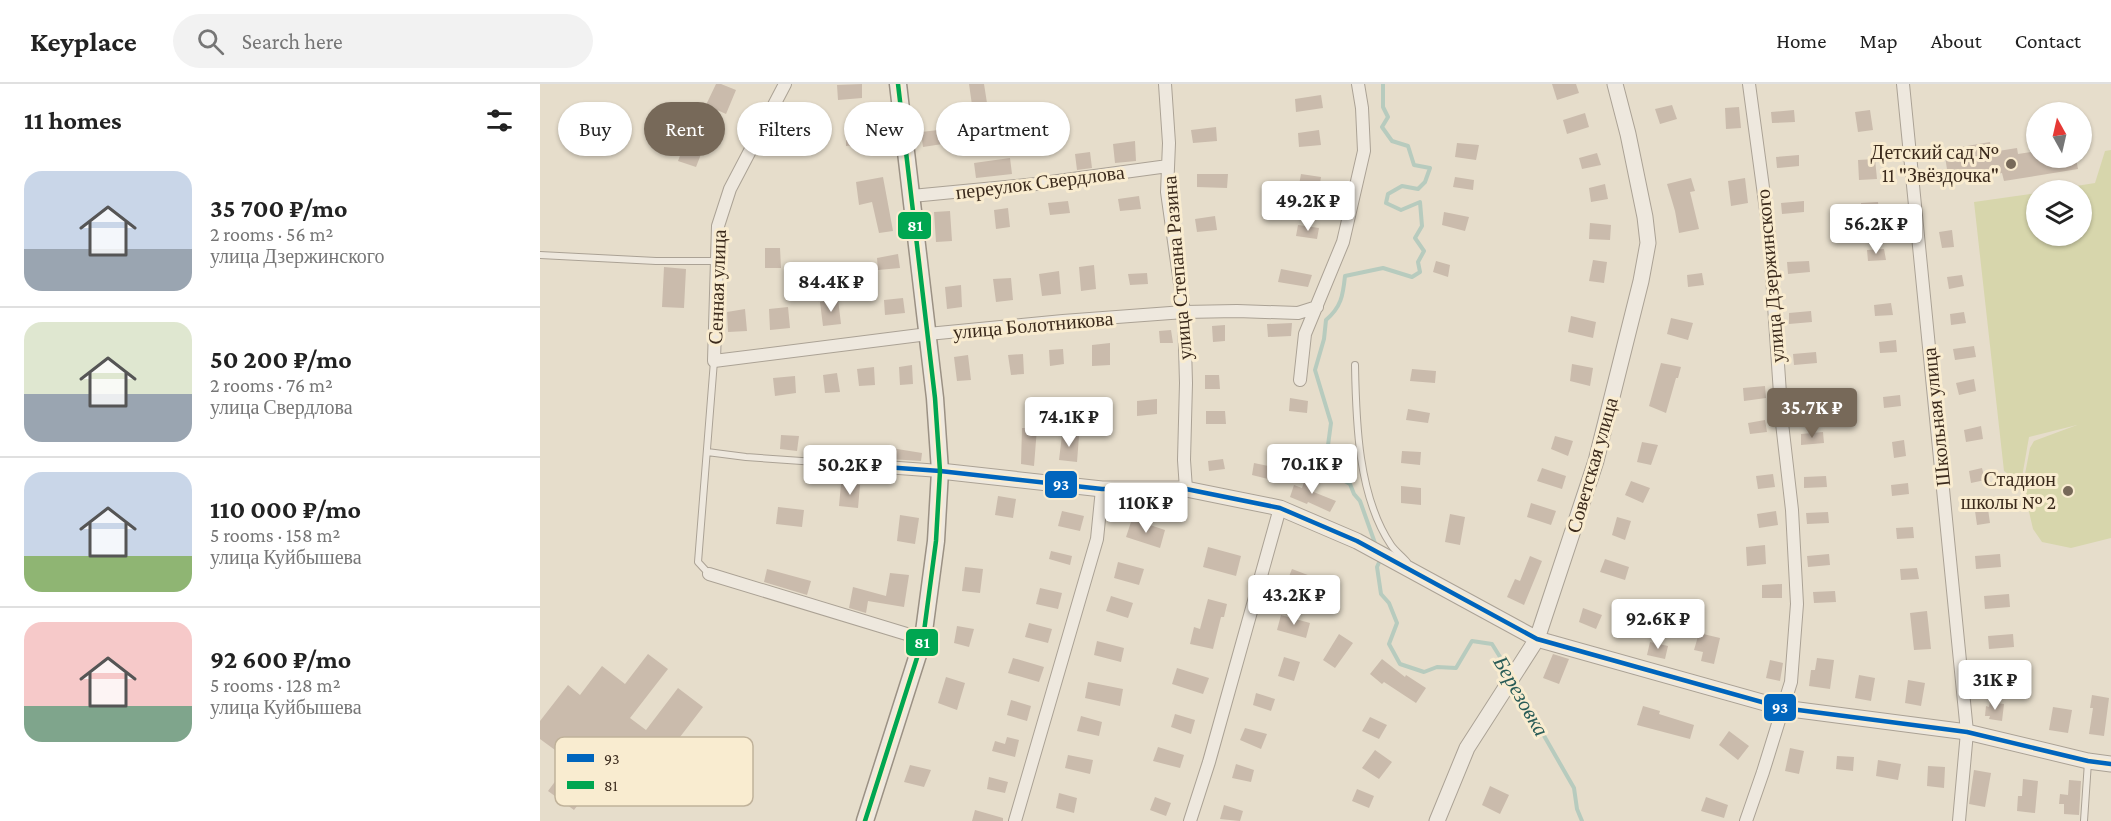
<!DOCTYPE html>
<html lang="en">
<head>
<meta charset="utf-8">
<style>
	body { margin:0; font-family:"Crimson Pro",serif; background:#f2f2f2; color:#222; height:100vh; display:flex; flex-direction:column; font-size:22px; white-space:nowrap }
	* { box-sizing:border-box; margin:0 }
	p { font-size:20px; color:#767676 }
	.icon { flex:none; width:33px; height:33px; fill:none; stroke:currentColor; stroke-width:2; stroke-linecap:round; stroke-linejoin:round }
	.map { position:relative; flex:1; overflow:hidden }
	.details { display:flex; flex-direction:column; background:#fff; width:540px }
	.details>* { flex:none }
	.top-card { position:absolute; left:18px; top:18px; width:570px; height:54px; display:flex; gap:12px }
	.needle { width:39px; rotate:352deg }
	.tools { position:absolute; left:1486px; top:18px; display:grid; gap:12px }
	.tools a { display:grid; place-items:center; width:66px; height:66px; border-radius:50%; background:#fff; box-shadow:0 2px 4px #0004; font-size:30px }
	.price { position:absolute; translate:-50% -51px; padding:0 14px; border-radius:6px; background:#fff; color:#222; font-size:20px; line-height:39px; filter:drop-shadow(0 2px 3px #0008) }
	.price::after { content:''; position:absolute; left:50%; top:36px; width:18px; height:14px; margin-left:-9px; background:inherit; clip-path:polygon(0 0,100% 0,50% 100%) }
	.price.active { background:#776959; color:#fff }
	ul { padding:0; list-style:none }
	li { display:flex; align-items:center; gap:18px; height:150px; padding:0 24px }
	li+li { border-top:2px solid #e0e0e0 }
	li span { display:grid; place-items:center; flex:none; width:168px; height:120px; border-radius:18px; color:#555 }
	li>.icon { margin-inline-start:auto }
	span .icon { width:72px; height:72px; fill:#fffc; stroke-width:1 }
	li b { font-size:26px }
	h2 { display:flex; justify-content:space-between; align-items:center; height:72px; padding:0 24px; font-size:26px }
	.tag { padding:0 21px; border-radius:27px; background:#fff; box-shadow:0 2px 4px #0004; font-size:21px; line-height:54px }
	.tag.active { background:#776959; color:#fff }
	header { display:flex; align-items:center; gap:36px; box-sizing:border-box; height:84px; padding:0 30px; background:#fff; border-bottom:2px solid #e0e0e0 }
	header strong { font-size:28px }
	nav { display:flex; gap:33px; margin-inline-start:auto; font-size:21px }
	.search { width:420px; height:54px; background:#f2f2f2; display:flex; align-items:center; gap:15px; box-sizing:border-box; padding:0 21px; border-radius:33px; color:#767676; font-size:22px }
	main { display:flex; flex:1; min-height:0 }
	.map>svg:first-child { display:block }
	.green { fill:#d7d6ac }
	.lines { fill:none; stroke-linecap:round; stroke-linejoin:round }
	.stream { stroke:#b7cbbe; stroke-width:4 }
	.building { fill:#cabbac }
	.service-casing { stroke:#aba295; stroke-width:8 }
	.minor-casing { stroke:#aba295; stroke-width:14 }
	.tertiary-casing { stroke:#aba295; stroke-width:17 }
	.secondary-casing { stroke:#9b9184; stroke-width:19 }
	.service { stroke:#eee8de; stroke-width:6 }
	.minor { stroke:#eee8de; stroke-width:12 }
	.tertiary { stroke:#eee8de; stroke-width:15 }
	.secondary { stroke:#eee8de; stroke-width:16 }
	.bus-1-casing { stroke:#f9ecd0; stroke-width:9 }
	.bus-2-casing { stroke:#f9ecd0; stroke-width:9 }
	.bus-1 { stroke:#0065bd; stroke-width:4.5 }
	.bus-2 { stroke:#00a651; stroke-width:4.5 }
	.poi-dot { fill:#776959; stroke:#f9ecd0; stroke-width:2 }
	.labels { text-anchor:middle; stroke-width:6; stroke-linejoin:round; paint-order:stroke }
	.poi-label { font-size:20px; fill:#3b2a1c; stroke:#f9ecd0; text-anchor:end }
	.street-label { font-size:20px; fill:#3b2a1c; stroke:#f9ecd0 }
	.water-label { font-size:21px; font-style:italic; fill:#295c57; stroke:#f9ecd0 }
	.key { fill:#f9ecd0; stroke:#c0b29a; stroke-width:1.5 }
	.key-label { font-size:16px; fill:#3b2a1c }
	.line-badge { stroke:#f9ecd0; stroke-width:2 }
	.badge-label { font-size:16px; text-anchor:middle; font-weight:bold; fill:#fff }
</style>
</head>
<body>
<header>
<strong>Keyplace</strong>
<div class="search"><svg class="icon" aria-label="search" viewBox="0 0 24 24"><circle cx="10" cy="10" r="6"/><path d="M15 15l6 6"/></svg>Search here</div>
<nav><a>Home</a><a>Map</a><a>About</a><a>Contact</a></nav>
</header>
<main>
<section class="details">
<h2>11 homes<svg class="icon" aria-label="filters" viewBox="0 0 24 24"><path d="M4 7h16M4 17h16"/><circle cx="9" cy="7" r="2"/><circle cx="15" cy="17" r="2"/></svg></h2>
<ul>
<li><span style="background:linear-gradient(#c9d6e8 65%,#9aa5b1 0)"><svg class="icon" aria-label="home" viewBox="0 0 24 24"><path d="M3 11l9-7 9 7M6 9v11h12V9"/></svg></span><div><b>35 700 ₽/mo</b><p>2 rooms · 56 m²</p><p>улица Дзержинского</p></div></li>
<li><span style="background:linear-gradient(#dfe7d0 60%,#9aa5b1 0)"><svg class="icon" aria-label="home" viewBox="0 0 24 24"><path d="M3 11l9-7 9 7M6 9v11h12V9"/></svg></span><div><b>50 200 ₽/mo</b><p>2 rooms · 76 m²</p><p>улица Свердлова</p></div></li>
<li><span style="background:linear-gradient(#c9d6e8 70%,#8fb573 0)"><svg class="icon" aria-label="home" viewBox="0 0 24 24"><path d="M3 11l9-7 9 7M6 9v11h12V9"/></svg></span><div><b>110 000 ₽/mo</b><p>5 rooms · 158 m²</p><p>улица Куйбышева</p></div></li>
<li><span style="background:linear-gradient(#f6c9c9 70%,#7fa58c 0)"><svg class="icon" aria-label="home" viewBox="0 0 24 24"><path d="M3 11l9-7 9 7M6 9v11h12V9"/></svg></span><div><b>92 600 ₽/mo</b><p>5 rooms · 128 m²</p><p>улица Куйбышева</p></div></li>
</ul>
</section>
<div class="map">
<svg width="1571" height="737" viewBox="0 0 1571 737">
	<rect width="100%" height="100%" fill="#e6ddcb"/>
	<path class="green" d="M1571 66V454L1531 464 1502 458 1493 445 1487 419 1484 395 1490 364 1494 357 1537 341 1489 353 1481 399 1464 387 1434 118 1497 109V152H1542V106H1511L1555 99 1565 67Z"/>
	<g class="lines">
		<path class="stream" d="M836 462 820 417 814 410 810 400 790 388 786 376 791 339 775 286 784 255 786 236C801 223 803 212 805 192L843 184 872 193 880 188 878 178 884 167 875 154 882 142 880 118 861 126 846 119 848 110 862 102 878 105 885 98 890 84 874 81 868 62 852 57 842 43 848 33 843 23V0
			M841 474 837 483 841 510 849 519 857 539 849 560 860 580 884 588 897 583 916 584 932 557 952 560 970 589
			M974 599 983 619 999 643 1034 704 1037 725 1042 737"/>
	</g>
	<path class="building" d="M176 0H181L196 6 186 30 166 21Z
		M322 0V14L298 16 297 1Z
		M429 0H444L447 19 432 21Z
		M1012 0H1036L1039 9 1017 16Z
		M781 11 783 24 756 28 755 15Z
		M1132 21 1137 35 1120 40 1115 25Z
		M1199 23 1201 44 1186 45 1185 24Z
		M1254 26 1255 38 1232 39 1231 28Z
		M1330 26 1333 46 1318 48 1315 28Z
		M250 29 268 31 267 44 247 42Z
		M1045 29 1049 43 1027 50 1023 36Z
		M676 43 677 57 653 59 651 46Z
		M330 44 332 59 306 62V46Z
		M407 45 409 59 383 63 381 48Z
		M779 46 781 61 759 63 758 49Z
		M147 53 165 60 156 83 138 77Z
		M595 57 596 77 575 79 573 60Z
		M1450 58 1452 68 1477 64 1478 70 1497 67V74H1536L1538 85 1464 97 1462 89 1409 98 1404 66Z
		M917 59 939 61 936 76 915 73Z
		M550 68 552 84 537 86 535 70Z
		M1057 69 1061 81 1042 85 1039 74Z
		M1259 71V82L1237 84 1236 73Z
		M470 74 472 90 436 94 434 79Z
		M1335 75 1337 95 1319 96 1318 76Z
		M657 90H688L687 104 657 103Z
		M761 90 781 93 779 105 759 101Z
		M343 93 353 147 339 149 332 118 319 121 316 98Z
		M915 93 934 96 933 106 913 103Z
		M1151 94 1155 107 1150 108 1159 145 1139 149 1135 127 1127 100Z
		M1205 94 1208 119 1191 122 1188 97Z
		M1065 100 1068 115 1051 118 1049 104Z
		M599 112 601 125 580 127 578 115Z
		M528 117 530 129 510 131 508 119Z
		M1264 117V128L1242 130 1241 119Z
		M1338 118 1339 129 1322 130 1321 119Z
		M468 124 470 143 456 145 454 126Z
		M410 127 412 157 396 158 394 128Z
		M904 128 929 133 925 147 902 141Z
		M675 132 677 146 657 148 655 135Z
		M1050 139 1071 141 1070 156 1049 155Z
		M758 141 779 144 777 155 756 152Z
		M1412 146 1414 163 1402 164 1399 148Z
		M225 164H240L241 184H225Z
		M1344 165 1346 176 1328 177 1327 166Z
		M358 170 360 184 338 186 337 174Z
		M1053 176 1067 178 1064 199 1049 197Z
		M896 177 910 181 908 193 893 188Z
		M1269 177 1270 188 1248 190 1247 178Z
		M554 181 556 205 541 207 539 183Z
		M124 183 146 185 144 224 122 223Z
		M741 185 772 191 768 203 738 198Z
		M519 187 521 210 502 212 499 190Z
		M607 189 608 200 590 201 588 190Z
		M1162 189 1164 201 1148 203 1147 191Z
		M1422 191 1424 202 1409 205 1407 193Z
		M471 194 473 216 456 218 453 195Z
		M421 201 422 223 407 225 405 203Z
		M363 214 365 229 345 231 344 216Z
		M298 215 301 240 283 242 280 218Z
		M1351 219 1353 231 1335 232 1334 221Z
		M248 223 250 244 230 246 229 225Z
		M205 225 207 247 188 248 187 228Z
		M1271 227 1272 238 1249 240V229Z
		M1424 228 1426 239 1411 241 1410 230Z
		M1031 232 1056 238 1053 254 1028 248Z
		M1131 234 1153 239 1148 256 1127 250Z
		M752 239 751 252 728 253 727 240Z
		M685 241V257L673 258 672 242Z
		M631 246 633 259H620L619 247Z
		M1356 256 1357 268 1340 269 1339 258Z
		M570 259V281L552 282V261Z
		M1434 262 1436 273 1415 276 1413 265Z
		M523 265 524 280 510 282 509 266Z
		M1276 268 1277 279 1254 281 1253 270Z
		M483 270 484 290 471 291 468 271Z
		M428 271 431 296 417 297 414 273Z
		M1121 279 1141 283 1138 294H1136L1126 329 1109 322Z
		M1032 280 1053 284 1050 302 1030 297Z
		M372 281 373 300 360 301 359 283Z
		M334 283 335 301 319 302 317 285Z
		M872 285 896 287 895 299 870 297Z
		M297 289 300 308 285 309 283 291Z
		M665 291H679L680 305H665Z
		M255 292 256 309 235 312 233 294Z
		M1434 295 1436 307 1419 311 1416 299Z
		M1225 302 1226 314 1204 317 1203 304Z
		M1279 308 1280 319 1257 321 1256 310Z
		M1360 311 1361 322 1344 324 1343 313Z
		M750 314 768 317 767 329 749 327Z
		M617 315V330L597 332V317Z
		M868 325 890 329 888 339 866 336Z
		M666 327H685L686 340H666Z
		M1225 336 1227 348 1210 350 1208 339Z
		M1441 342 1443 355 1426 358 1424 346Z
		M482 344H497L494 382 481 380Z
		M1283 348 1284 359 1261 361V350Z
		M241 351 259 352 257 367 240 365Z
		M522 351 539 352 537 378 519 376Z
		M1015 352 1033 357 1028 372 1011 365Z
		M1364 356 1366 372 1354 374 1352 358Z
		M1102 358 1118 361 1111 381 1097 378Z
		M351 364 382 369 381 377 350 375Z
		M862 367 881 368 880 381 861 379Z
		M736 370 750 373 744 399 712 391 714 379 733 383Z
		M683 375 685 385 669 387 668 377Z
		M1002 384 1026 392 1022 405 997 397Z
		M1442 384 1445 396 1431 399 1429 387Z
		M767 389 776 391 771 407 796 417 790 428 768 418 767 420 750 413 754 401 762 404Z
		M1233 390 1235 403 1218 405 1216 392Z
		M1286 392 1287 403 1264 404V393Z
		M1091 397 1110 404 1103 419 1085 411Z
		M1368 399 1369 410 1352 412 1351 401Z
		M301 400 320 401 318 424 299 422Z
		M861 402 881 404V421L861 419Z
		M458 412 476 415 473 434 455 431Z
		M1447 418 1450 439 1437 441 1434 420Z
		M991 419 1016 427 1011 441 987 433Z
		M238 423 264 426 262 443 236 440Z
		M522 427 544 432 540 447 518 442Z
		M1236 427 1238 441 1219 444 1217 430Z
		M1288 428 1289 439 1267 440 1266 429Z
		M910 430 925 433 920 461 905 458Z
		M360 431 379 434 375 460 357 457Z
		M1077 433 1091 437 1085 456 1072 451Z
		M592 435 625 446 620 464 586 453Z
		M1373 443 1374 454 1357 455 1356 444Z
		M1225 461 1226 480 1207 482 1206 463Z
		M668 463 701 472 696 492 663 483Z
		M511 467 532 472 530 481 509 475Z
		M1289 470 1290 481 1268 483 1267 472Z
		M1460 470 1461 483 1436 485 1435 472Z
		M990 472 1002 477 984 521 967 513 975 495 980 497Z
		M1065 475 1089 483 1085 496 1060 488Z
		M578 478 604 485 599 501 574 494Z
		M425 483 443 485 440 509 422 507Z
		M1377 484 1379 495 1361 496 1360 485Z
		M227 485 271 497 267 511 224 498Z
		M752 485 773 493 767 508 746 500Z
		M350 489 369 491 364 523 328 517 326 529 309 524 313 503 346 512Z
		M1242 500V514H1222V501Z
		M500 504 522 509 518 525 496 520Z
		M1295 507 1296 518 1274 519 1273 508Z
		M1469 510 1470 523 1445 525 1444 512Z
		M571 512 593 519 588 534 566 527Z
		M668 515 687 520 684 533H681L673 565 650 560 654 543 660 545Z
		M1043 524 1062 531 1056 545 1039 538Z
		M1387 527 1391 565 1374 566 1370 529Z
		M741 531 770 539 766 554 737 546Z
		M489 539 512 545 508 559 485 553Z
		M417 542 434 545 429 563 414 559Z
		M1159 549 1180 554 1174 580 1161 577 1163 568 1154 566Z
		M799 550 813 559 795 584 783 576Z
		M1473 550 1474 563 1449 565 1448 552Z
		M557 557 584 564 581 578 554 571Z
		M1110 558 1128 562 1125 575 1107 571Z
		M108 570 128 585 90 634 106 646 138 604 163 623 117 683 124 687 101 717 63 688 34 726 8 707 40 664 25 653 15 666 0 655V637L28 601 40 611 62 582 85 600Z
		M1013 570 1029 575 1019 600 1003 594Z
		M744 573 760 578 754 597 738 592Z
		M473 574 504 583 499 598 468 589Z
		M1277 574 1294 576 1290 605 1269 602 1271 586H1275Z
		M842 575 865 593 866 591 886 604 876 619 844 598 842 600 830 590Z
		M1230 576 1243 579 1240 597 1226 594Z
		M637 584 669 594 663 610 632 600Z
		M1471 585 1472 598 1448 600 1447 587Z
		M1319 591 1335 594 1331 617 1315 614Z
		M406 593 425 599 417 626 398 619Z
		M1368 596 1385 599 1381 622 1365 619Z
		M548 598 583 605 580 622 545 614Z
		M716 609 735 615 731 627 713 621Z
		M1552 611 1569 614 1564 652 1549 650 1553 624H1550Z
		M471 616 491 622 487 637 467 631Z
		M1450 618 1464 620 1462 637 1449 635 1450 632H1445L1446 622 1449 623Z
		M1103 622 1120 627 1119 630 1154 641 1150 655 1097 641Z
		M1513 623 1532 626 1528 649 1509 646Z
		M635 630 655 636 651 650 631 643Z
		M541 632 562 638 559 652 537 647Z
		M830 633 847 641 839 655 822 647Z
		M705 644 727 650 721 665 700 656Z
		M1189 647 1209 662 1198 676 1179 661Z
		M467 653 479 656 475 673 452 667 455 657 465 660Z
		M618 663 644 671 640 684 613 677Z
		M1250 664 1264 667 1259 690 1245 687Z
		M835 666 852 678 839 695 822 684Z
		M528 671 553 676 550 690 525 684Z
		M1297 672 1314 673 1313 687 1296 685Z
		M1338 676 1361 680 1358 696 1336 692Z
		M696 680 714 686 711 698 692 694Z
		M370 681 391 686 384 703 364 698Z
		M1388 682 1405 683 1404 704 1387 702Z
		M1434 686 1451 689 1445 723 1429 720Z
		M449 693 468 698 465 709 447 705Z
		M1483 695 1498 697 1495 729 1477 727 1478 712H1482Z
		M1529 696 1541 697 1539 731 1524 730V720H1519L1520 710 1528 711Z
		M950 702 969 711 960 730 942 721Z
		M817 705 834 712 829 724 812 717Z
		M519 709 537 714 534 729 516 724Z
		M615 713 631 719 626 732 610 726Z
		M1166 713 1188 721 1184 734 1161 727Z
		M684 721 703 727 700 737 680 735Z
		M435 726 463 734V737H432Z"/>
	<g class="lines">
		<defs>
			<path id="service" d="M0 171 116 177H177
				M815 281C816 338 818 412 851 461 855 467 862 472 867 478
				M167 368 206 373 276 378
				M169 490 158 478 174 277
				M1544 737 1548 678"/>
			<path id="minor" d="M245 0 190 105 178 142 174 277 388 250 523 237 644 228 697 227 758 229 777 223
				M625 0 629 59 627 108 644 228 646 299 644 376 646 405
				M1363 0 1427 648 1419 737
				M372 112 496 100 628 82
				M760 296 765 250 803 158 824 67 822 24 818 0
				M276 378 400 387
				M169 490 383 555
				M475 737 557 455 562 405
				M650 737 669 678 740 424
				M1206 737 1223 688 1251 598 1257 520 1252 426 1242 339 1229 148 1209 0"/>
			<path id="tertiary" d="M400 387 562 405H646L740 424 817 457 997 555 1243 624 1427 648 1548 677 1571 680
				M897 737 927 664 997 555 1056 377 1101 197 1108 159 1105 133 1088 50 1075 0"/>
			<path id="secondary" d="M325 737 383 555 396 457 400 387 395 314 358 0"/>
		</defs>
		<use href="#service" class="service-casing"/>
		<use href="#minor" class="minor-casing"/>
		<use href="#tertiary" class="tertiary-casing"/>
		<use href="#secondary" class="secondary-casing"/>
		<use href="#service" class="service"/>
		<use href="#minor" class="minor"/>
		<use href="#tertiary" class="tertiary"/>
		<use href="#secondary" class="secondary"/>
		<defs>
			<path id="bus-1" d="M276 378 400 387 562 405H646L740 424 817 457 997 555 1243 624 1427 648 1548 677 1571 680"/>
			<path id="bus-2" d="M325 737 383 555 396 457 400 387 395 314 358 0"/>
		</defs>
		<use href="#bus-1" class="bus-1-casing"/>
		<use href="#bus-2" class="bus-2-casing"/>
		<use href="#bus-1" class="bus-1"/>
		<use href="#bus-2" class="bus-2"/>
	</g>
	<g class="poi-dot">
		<circle cx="1471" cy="80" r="6"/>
		<circle cx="1528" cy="407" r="6"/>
	</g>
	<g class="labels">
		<g class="poi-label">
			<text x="1459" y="75">Детский сад №<tspan x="1459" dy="23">11 "Звёздочка"</tspan></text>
			<text x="1516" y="402">Стадион<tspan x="1516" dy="23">школы № 2</tspan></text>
		</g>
		<g class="street-label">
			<text transform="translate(500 98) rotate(-7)" y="7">переулок Свердлова</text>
			<text transform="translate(637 184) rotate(-95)" y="7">улица Степана Разина</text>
			<text transform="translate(1230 192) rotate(-95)" y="7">улица Дзержинского</text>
			<text transform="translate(177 203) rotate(-88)" y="7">Сенная улица</text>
			<text transform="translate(493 241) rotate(-5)" y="7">улица Болотникова</text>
			<text transform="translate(1396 333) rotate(-96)" y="7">Школьная улица</text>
			<text transform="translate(1052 381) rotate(-74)" y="7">Советская улица</text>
		</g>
		<g class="water-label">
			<text transform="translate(981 612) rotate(60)" y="7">Березовка</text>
		</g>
	</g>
	<rect x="15" y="653" width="198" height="69" rx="9" class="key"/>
	<rect x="27" y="670" width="27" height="8" fill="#0065bd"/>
	<rect x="27" y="697" width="27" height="8" fill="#00a651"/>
	<g class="key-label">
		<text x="64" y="680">93</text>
		<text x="64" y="707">81</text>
	</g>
	<g class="line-badge">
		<rect x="357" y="127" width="35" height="29" rx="6" fill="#00a651"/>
		<rect x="504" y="386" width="34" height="29" rx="6" fill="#0065bd"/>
		<rect x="365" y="544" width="34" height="29" rx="6" fill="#00a651"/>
		<rect x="1223" y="609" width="34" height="29" rx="6" fill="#0065bd"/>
	</g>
	<g class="badge-label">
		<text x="375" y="147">81</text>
		<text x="521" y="406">93</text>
		<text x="382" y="564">81</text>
		<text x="1240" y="629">93</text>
	</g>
</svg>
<div class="tools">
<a><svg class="needle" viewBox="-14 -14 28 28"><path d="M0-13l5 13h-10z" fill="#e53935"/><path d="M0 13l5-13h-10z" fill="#767676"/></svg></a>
<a><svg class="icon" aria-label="layers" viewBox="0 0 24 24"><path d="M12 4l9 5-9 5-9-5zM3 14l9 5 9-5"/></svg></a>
</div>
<b class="price" style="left:768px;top:148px">49.2K ₽</b>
<b class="price" style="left:1336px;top:171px">56.2K ₽</b>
<b class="price" style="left:291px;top:229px">84.4K ₽</b>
<b class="price active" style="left:1272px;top:355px">35.7K ₽</b>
<b class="price" style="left:529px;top:364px">74.1K ₽</b>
<b class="price" style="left:772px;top:411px">70.1K ₽</b>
<b class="price" style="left:310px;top:412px">50.2K ₽</b>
<b class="price" style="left:606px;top:450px">110K ₽</b>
<b class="price" style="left:754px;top:542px">43.2K ₽</b>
<b class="price" style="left:1118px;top:566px">92.6K ₽</b>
<b class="price" style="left:1455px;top:627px">31K ₽</b>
<div class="top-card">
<a class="tag">Buy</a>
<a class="tag active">Rent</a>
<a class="tag">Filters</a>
<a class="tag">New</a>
<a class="tag">Apartment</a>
</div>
</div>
</main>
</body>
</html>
